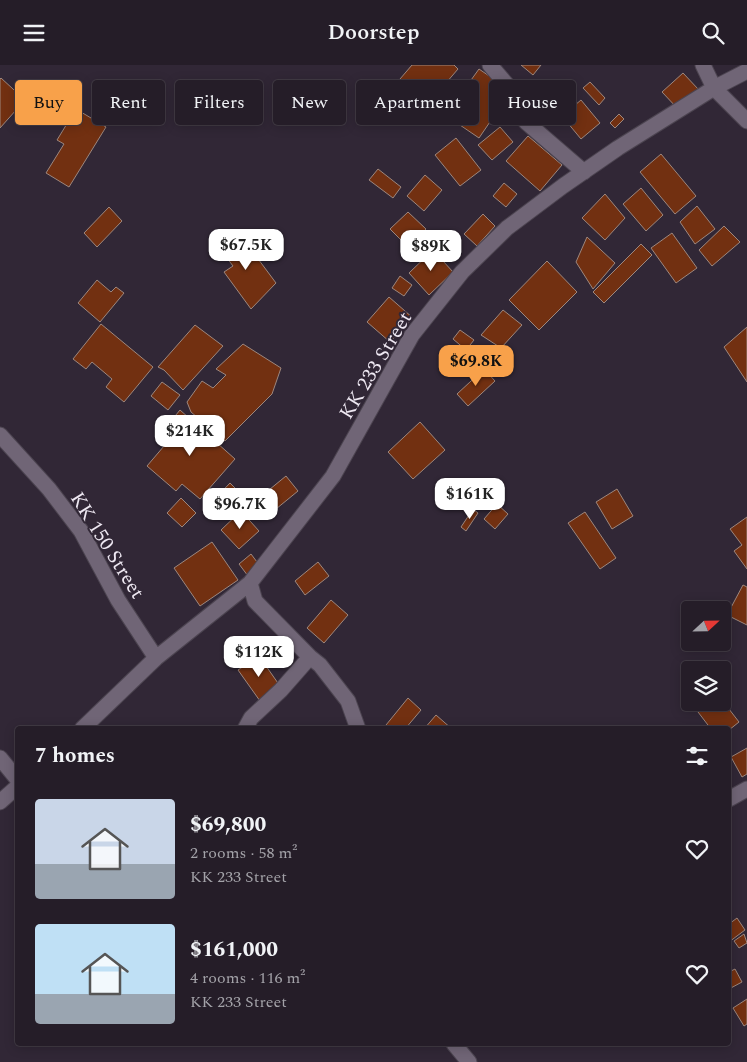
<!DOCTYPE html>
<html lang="en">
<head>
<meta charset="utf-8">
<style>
	body { margin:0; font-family:Spectral,serif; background:#2d2630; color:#f1f3f6; height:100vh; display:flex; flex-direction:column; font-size:19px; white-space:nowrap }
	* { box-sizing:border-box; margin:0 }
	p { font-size:16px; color:#a3a2a8 }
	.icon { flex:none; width:28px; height:28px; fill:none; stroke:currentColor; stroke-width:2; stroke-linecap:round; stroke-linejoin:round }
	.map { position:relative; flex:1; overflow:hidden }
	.sheet { position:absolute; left:15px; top:661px; width:716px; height:320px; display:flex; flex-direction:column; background:#251d28; border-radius:5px; box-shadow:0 2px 12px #0003,0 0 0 1px #423b45 }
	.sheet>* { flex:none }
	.guide { position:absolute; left:15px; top:15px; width:718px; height:45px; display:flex; gap:10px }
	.needle { width:32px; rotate:68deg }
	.buttons { position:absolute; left:681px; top:536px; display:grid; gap:10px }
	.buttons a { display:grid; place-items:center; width:50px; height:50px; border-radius:5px; background:#251d28; box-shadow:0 2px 12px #0003,0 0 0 1px #423b45; font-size:25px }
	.price { position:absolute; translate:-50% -42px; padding:0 11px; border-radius:10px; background:#fff; color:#222; font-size:16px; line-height:32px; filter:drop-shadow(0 1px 2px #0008) }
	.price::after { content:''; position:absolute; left:50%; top:30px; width:15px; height:11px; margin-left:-8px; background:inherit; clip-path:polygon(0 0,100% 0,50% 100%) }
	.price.current { background:#f8a14a; color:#111 }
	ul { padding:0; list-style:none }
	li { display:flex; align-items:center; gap:15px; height:125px; padding:0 20px }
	li span { display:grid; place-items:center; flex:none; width:140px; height:100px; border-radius:5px; color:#555 }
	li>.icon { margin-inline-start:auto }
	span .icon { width:60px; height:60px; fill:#fffc; stroke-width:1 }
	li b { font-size:21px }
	h2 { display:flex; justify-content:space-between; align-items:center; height:60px; padding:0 20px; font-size:21px }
	.tag { padding:0 18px; border-radius:5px; background:#251d28; box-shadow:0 2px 12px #0003,0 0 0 1px #423b45; font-size:18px; line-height:45px }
	.tag.current { background:#f8a14a; color:#111 }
	header { display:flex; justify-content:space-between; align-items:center; height:65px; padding:0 20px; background:#251d28; font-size:22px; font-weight:600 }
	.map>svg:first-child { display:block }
	.building { fill:#723011; stroke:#9d877e }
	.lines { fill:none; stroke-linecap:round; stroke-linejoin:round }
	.minor-casing { stroke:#4c4450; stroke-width:17 }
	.minor { stroke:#706576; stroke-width:15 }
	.labels { text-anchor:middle; stroke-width:4; stroke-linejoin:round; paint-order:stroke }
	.street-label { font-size:20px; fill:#eee8f2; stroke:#312736 }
</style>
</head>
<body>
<header><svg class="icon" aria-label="menu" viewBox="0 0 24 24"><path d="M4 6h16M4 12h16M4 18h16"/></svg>Doorstep<svg class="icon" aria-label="search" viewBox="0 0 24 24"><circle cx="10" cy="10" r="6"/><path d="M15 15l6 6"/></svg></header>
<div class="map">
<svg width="747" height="997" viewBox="0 0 747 997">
	<rect width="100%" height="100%" fill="#312736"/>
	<path class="building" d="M412 0H454L458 4 428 39 400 14Z
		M521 0H541L533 10Z
		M479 4 511 26 479 73 438 45 450 28 465 38 473 27 466 22Z
		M683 8 699 25 678 44 662 27Z
		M1 13 25 35 0 63V14Z
		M590 17 605 33 599 40 583 23Z
		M319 18 332 31 317 48 303 36Z
		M581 35 600 58 581 74 562 51Z
		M76 44 106 62 69 122 46 108 64 79 57 75Z
		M619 49 624 54 615 63 610 58Z
		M500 62 513 77 492 95 478 80Z
		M528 71 562 100 540 126 506 96Z
		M456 73 481 105 460 121 435 90Z
		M661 89 696 131 675 149 640 107Z
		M378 104 401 122 393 133 369 115Z
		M425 110 442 125 424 146 407 131Z
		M504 118 517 129 506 142 493 131Z
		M641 123 663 150 646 166 623 139Z
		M605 129 625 153 605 175 582 153Z
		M697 141 715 164 695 179 680 157Z
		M109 142 122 156 97 182 84 168Z
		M408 147 426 164 408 182 390 164Z
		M483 149 495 161 477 181 464 169Z
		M724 161 740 177 712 201 699 185Z
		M238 167 276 218 251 244 224 207 233 201 218 181Z
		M672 168 697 203 676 218 651 183Z
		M587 172 615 198 593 224 576 197Z
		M641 179 652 190 604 238 593 227Z
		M433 185 453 207 429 230 409 208Z
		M547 196 577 227 539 265 509 235Z
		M400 211 412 220 404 231 392 223Z
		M97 215 111 227 116 222 124 228 100 257 78 238Z
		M389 232 413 253 390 277 367 257Z
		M503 245 522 260 501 283 481 270Z
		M101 259 153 302 124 337 106 322 112 314 92 297 86 304 73 294Z
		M195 260 223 281 183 325 164 305 158 302Z
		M747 262V317L724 282Z
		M460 265 474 275 466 285 453 274Z
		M243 279 281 303 272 329 225 376 191 347 187 337 202 316 213 323 226 310 216 304Z
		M484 304 495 316 468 341 457 329Z
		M162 317 180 330 168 345 151 331Z
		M180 345 235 394 200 434 182 419 176 426 147 401 170 374 162 367Z
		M420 357 445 385 413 414 388 387Z
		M286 411 298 426 276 444 264 429Z
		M230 418 240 428 217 452 207 442Z
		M617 424 633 451 612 464 596 437Z
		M181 433 196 448 182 462 167 448Z
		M497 439 508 449 495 464 484 454Z
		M473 444 478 448 466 466 461 462Z
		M241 446 259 466 239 484 221 465Z
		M585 447 616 493 600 504 568 458Z
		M747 452V504L734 486 742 480 730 464Z
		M212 477 238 515 200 541 174 503Z
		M251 489 260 501 248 511 239 499Z
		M318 497 329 511 305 530 295 516Z
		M743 520 747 522V560L727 550Z
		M331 535 348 550 324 578 307 563Z
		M259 591 280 621 260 636 238 605Z
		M408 633 421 645 405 664H390L386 660Z
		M722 635 739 657 729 665 711 664 698 647 710 638H722Z
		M436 650 452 664H424Z
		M747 683V709L742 712 731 692Z
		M737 853 745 865 729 877V859Z
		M744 869 747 878 739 883 734 876Z
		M735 904 742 917 729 924V907Z
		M747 934V959L744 961 733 943Z"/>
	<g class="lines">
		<defs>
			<path id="minor" d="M490 0 508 21 514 41 526 57 584 107
				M703 0 714 23 747 56
				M0 370 49 424 81 466 118 535 156 593
				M310 592 320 600 348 636 358 664
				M82 664 156 593 250 518 333 411 412 270 462 207 507 163 563 121 618 83 714 23 747 6
				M245 664 251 653 281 625 310 592 255 536 250 518
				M0 693 18 715
				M729 734 747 724
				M0 737 18 721
				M454 979 469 997"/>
		</defs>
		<use href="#minor" class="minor-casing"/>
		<use href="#minor" class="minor"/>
	</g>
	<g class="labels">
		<g class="street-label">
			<text transform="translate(375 300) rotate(-59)" y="7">KK 233 Street</text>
			<text transform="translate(108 480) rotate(58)" y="7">KK 150 Street</text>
		</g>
	</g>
</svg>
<div class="buttons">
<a><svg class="needle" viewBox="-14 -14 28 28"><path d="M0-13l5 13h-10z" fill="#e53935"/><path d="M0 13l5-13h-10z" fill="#a3a2a8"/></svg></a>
<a><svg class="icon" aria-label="layers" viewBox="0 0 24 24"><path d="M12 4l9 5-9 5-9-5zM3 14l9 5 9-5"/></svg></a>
</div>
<b class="price" style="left:246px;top:206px">$67.5K</b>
<b class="price" style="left:431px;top:207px">$89K</b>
<b class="price current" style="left:476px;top:322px">$69.8K</b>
<b class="price" style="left:190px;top:392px">$214K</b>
<b class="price" style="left:470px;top:455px">$161K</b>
<b class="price" style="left:240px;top:465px">$96.7K</b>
<b class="price" style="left:259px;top:613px">$112K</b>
<div class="guide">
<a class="tag current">Buy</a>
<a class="tag">Rent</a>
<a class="tag">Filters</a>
<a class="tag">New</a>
<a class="tag">Apartment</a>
<a class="tag">House</a>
</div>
<section class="sheet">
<h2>7 homes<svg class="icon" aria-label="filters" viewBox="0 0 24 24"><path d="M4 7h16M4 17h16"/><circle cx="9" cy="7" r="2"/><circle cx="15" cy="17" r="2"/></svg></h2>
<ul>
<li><span style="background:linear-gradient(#c9d6e8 65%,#9aa5b1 0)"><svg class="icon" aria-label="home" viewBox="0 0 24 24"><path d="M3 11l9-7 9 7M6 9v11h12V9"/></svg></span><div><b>$69,800</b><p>2 rooms · 58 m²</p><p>KK 233 Street</p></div><svg class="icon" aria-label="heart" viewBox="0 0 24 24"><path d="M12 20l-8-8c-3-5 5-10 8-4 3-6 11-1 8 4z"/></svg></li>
<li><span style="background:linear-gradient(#bfe0f5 70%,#9aa5b1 0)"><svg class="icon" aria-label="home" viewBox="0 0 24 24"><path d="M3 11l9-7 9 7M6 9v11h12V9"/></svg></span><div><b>$161,000</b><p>4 rooms · 116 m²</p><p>KK 233 Street</p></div><svg class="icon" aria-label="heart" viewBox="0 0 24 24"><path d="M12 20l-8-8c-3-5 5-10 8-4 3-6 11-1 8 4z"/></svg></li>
</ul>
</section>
</div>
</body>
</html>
